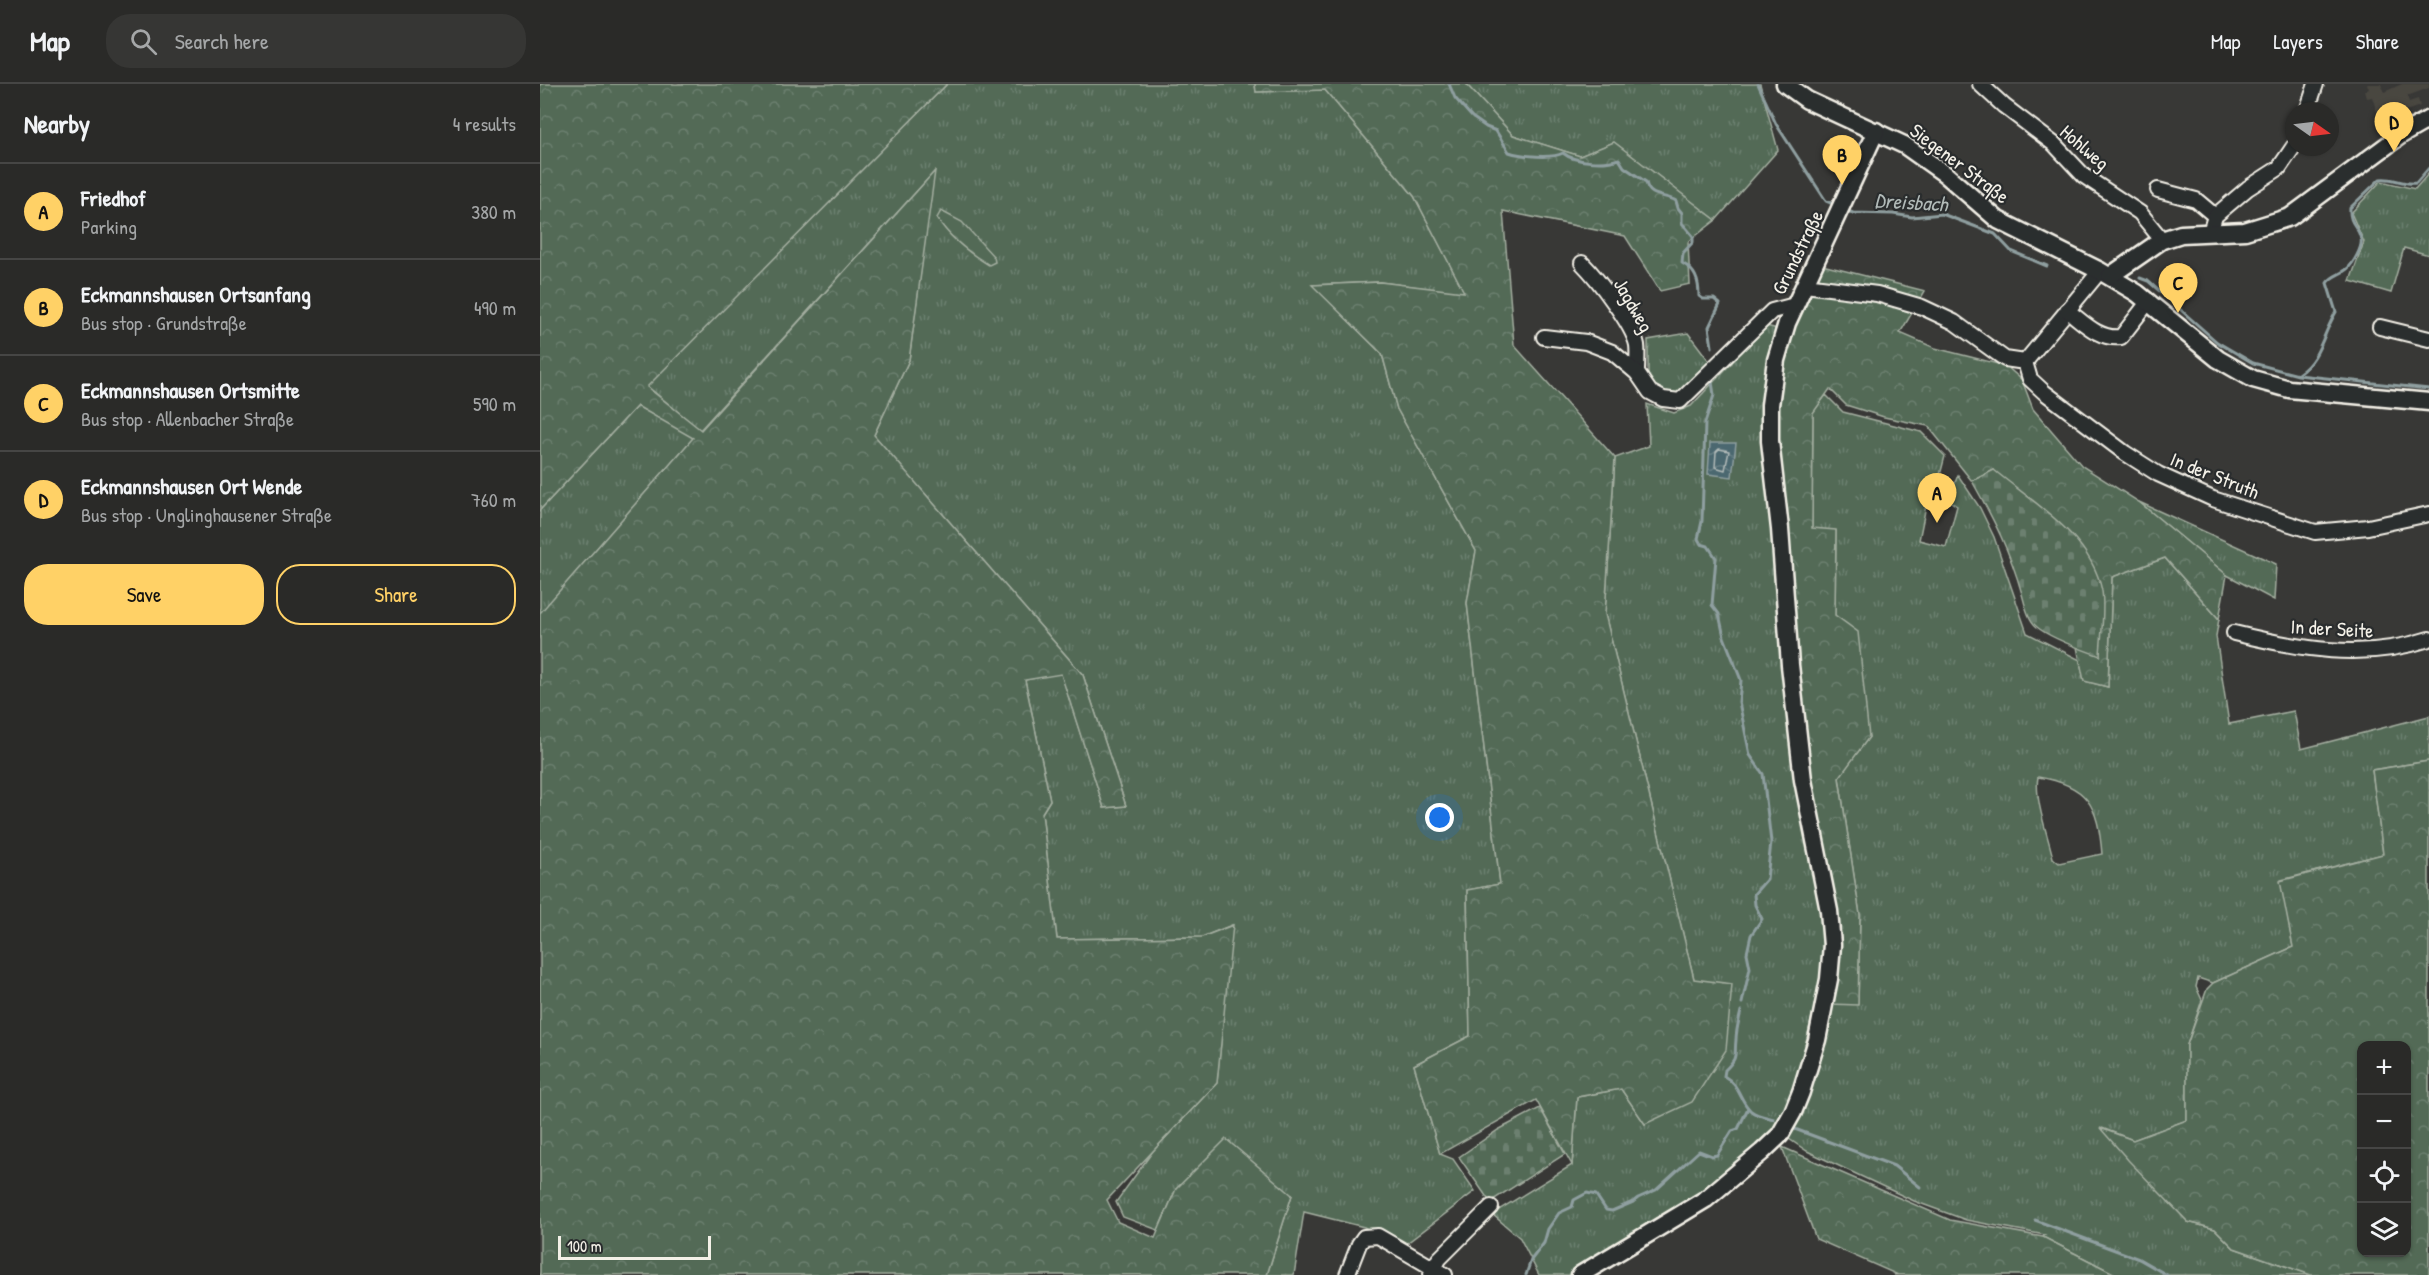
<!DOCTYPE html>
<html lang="en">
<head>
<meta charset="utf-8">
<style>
  :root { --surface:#2a2a28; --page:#363634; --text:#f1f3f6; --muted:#a5a7a8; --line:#464645; --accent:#ffd166 }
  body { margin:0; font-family:"Patrick Hand",sans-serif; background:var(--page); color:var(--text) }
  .controls { position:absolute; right:18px; bottom:18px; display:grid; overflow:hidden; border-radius:12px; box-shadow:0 2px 4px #0004 }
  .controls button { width:54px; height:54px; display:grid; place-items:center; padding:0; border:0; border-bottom:2px solid var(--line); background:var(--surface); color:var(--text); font:30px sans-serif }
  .compass { position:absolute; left:1745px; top:18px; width:54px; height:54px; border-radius:50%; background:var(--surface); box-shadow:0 2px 4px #0004; rotate:104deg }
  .scale { position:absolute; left:18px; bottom:15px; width:153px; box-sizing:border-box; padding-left:6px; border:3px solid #f4f1e8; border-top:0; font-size:16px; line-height:21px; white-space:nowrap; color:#f4f1e8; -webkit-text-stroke:4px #2a2d2e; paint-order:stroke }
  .you { position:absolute; left:900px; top:734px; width:21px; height:21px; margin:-15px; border:4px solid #fff; border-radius:50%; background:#1a73e8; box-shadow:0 0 0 9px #1a73e833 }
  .badge { display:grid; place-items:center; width:39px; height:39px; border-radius:50%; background:var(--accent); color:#111; font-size:20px; font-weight:700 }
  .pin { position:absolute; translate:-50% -50px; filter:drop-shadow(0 2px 3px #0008) }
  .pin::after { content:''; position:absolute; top:32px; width:21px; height:18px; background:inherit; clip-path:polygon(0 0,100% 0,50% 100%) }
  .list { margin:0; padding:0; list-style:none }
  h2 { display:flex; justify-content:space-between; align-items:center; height:78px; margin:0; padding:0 24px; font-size:26px }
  h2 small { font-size:20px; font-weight:400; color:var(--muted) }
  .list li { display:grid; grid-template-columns:39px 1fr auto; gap:18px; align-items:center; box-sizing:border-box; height:96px; padding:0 24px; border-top:2px solid var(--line) }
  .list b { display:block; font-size:22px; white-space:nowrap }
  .list p { margin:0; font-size:20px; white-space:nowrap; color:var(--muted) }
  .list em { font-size:20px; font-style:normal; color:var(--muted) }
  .actions { display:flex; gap:12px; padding:18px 24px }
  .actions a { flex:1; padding:14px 0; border:2px solid var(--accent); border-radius:24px; text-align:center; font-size:21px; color:var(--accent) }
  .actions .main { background:var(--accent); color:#111 }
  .icon { flex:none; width:33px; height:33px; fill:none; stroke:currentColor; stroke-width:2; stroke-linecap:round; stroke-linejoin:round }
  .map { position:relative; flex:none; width:1889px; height:1191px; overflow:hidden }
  header { display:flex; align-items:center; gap:36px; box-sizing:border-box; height:84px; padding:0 30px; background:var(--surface); border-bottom:2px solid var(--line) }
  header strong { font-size:28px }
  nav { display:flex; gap:33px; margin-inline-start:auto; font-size:21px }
  .search { width:420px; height:54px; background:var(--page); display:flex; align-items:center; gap:15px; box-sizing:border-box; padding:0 21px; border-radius:24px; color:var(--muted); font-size:22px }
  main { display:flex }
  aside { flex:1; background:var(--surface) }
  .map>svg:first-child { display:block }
  .built { fill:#494640 }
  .grass { fill:url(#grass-tufts); stroke:#a4aea0; stroke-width:1.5; fill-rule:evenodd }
  .forest { fill:url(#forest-crowns); stroke:#a4aea0; stroke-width:1.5; fill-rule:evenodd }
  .cemetery { fill:url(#cemetery-stones); stroke:#a4aea0; stroke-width:1.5 }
  .water { fill:url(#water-waves); stroke:#8f9fa0; stroke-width:1.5 }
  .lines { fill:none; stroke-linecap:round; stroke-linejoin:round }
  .shore { stroke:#b1bab8; stroke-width:1.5 }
  .stream { stroke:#8f9fa0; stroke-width:3 }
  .minor-casing { stroke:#f4f1e8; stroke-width:18 }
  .major-casing { stroke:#f4f1e8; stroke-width:21 }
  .minor { stroke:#2a2d2e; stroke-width:14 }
  .major { stroke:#2a2d2e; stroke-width:16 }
  .labels { text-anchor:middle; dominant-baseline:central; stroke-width:4.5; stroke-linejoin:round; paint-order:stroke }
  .street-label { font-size:20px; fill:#f4f1e8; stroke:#2a2d2e }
  .water-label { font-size:21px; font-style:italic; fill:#b1bab8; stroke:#2a2d2e }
</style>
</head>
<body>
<header>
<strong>Map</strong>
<div class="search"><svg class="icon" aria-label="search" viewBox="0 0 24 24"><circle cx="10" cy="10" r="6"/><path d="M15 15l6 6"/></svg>Search here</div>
<nav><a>Map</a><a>Layers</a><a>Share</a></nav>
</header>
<main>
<aside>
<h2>Nearby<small>4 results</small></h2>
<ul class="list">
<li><span class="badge">A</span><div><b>Friedhof</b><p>Parking</p></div><em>380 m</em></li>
<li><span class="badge">B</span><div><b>Eckmannshausen Ortsanfang</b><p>Bus stop · Grundstraße</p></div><em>490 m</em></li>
<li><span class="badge">C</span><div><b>Eckmannshausen Ortsmitte</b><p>Bus stop · Allenbacher Straße</p></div><em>590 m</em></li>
<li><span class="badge">D</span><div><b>Eckmannshausen Ort Wende</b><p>Bus stop · Unglinghausener Straße</p></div><em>760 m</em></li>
</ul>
<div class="actions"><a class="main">Save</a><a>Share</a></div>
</aside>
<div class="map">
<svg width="1889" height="1191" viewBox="0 0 1889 1191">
  <defs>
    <pattern id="grass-tufts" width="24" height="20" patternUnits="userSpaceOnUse" patternTransform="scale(1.5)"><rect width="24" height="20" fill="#536a57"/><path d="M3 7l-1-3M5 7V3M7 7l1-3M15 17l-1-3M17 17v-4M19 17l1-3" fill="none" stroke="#6c806f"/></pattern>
    <pattern id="forest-crowns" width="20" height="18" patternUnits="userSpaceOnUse" patternTransform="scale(1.5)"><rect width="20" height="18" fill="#536a57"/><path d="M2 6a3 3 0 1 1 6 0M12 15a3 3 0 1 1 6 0" fill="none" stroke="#6c806f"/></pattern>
    <pattern id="cemetery-stones" width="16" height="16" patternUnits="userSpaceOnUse" patternTransform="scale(1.5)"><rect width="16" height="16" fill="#536a57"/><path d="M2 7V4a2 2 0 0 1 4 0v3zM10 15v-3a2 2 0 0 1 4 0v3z" fill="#6c806f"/></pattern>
    <pattern id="water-waves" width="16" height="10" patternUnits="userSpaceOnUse" patternTransform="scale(1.5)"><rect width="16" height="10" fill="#4c6870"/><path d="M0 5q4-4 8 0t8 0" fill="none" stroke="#667e84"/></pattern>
  </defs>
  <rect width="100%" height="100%" fill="#383836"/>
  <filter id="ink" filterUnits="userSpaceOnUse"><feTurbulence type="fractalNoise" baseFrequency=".0167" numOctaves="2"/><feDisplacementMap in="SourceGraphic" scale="12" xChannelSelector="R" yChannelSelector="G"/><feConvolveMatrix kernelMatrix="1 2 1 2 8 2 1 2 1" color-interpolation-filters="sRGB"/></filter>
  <g filter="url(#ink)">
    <!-- built -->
    <polygon class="built" points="1827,0 1841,0 1844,8 1862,0 1889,0 1889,4 1867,12 1869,18 1878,15 1880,22 1863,28 1861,23 1838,31 1832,13 1827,14 1825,7 1829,5"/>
    <!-- grass -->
    <g class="grass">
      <polygon points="407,0 715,0 716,8 785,6 874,112 925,209 840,198 773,201 842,270 857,325 936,467 927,519 960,800 927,806 930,952 874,981 900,1070 913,1075 935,1107 863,1162 824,1143 764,1128 754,1191 727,1191 752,1111 636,1105 618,1146 583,1133 576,1118 613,1067 677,999 692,841 662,853 517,855 502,729 510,716 485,596 521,589 564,724 586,722 543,591 334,351 369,276 394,88 160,346 107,302"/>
      <polygon points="926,0 1220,0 1238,66 1176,136 1074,58 1040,72 973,51"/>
      <polygon points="1889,89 1889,171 1864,164 1851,209 1810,197 1824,158 1811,129 1841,97 1875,105"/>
      <polygon points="1226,242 1238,245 1228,284 1221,349 1258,698 1283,839 1281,896 1262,974 1250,1017 1229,1051 1161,1110 1031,1191 999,1191 980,1154 952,1130 1032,1081 1037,1013 1081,1005 1105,1040 1154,895 1065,530 1075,374 1109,362 1107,320 1134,329 1151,322"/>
      <polygon points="1148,249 1173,282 1139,312 1125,312 1108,299 1108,256"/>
      <path d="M1286 311 1303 328 1381 348 1405 372 1394 414 1388 412 1379 456 1406 463 1417 422 1408 416 1418 391 1440 424 1454 453 1487 549 1540 576 1544 597 1568 603 1572 493 1625 474 1679 535 1676 552 1689 640 1754 627 1761 665 1889 632V677L1832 686 1843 770 1741 796 1753 863 1673 899 1658 894 1656 903 1662 916 1647 961V1036L1593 1056 1562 1044 1648 1138 1675 1145 1694 1164 1771 1191H1577L1503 1153 1505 1151 1426 1136 1374 1117 1267 1067 1246 1053 1290 920H1318L1320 831 1299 693 1329 653 1295 532 1296 447 1272 445 1273 328ZM1498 693C1548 701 1558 721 1562 770L1519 779 1513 774C1508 752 1494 714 1498 693Z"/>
      <polygon points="97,322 154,353 8,520 0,548 0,426"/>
      <polygon points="1599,418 1736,480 1734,516 1687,491"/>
    </g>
    <!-- forest -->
    <g class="forest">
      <polygon points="0,0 407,0 107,303 161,346 395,87 369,276 334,351 543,591 586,722 564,724 521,590 485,596 510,716 502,729 517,855 662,853 693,841 677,999 567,1116 578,1138 615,1154 636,1105 686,1055 752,1111 727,1191 0,1191 0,529 153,354 97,322 0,426"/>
      <polygon points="715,0 926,0 973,51 1040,72 1074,58 1176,136 1148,158 1150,200 1120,207 1085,152 963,127 974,261 1075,374 1065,530 1154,895 1192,900 1186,966 1152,1018 1105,1040 1081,1005 1037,1013 1032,1081 996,1016 900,1070 874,981 930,952 927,806 960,800 927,519 936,467 857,325 842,270 772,201 840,198 924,208 874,112 785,6 716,8"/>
      <path d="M401 127 422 138 454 173 455 178 449 181C429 169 409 153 397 134Z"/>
      <polygon points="1282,181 1385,207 1360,249 1395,264 1466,282 1482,296 1493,325 1542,382 1599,418 1687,491 1679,535 1625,474 1572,493 1568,603 1544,597 1537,563 1560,571 1454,386 1432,397 1388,342 1344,333 1306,321 1290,305 1273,329 1272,444 1296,446 1295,531 1318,548 1329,653 1299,694 1320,831 1318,921 1290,920 1295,861 1266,693 1254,581 1236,323 1242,275 1255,235"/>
      <path d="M1889 677V1191H1771L1694 1164 1675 1145 1648 1138 1589 1077 1560 1044 1593 1056 1647 1036V961L1667 905 1673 899 1753 863 1740 797 1843 770 1832 686ZM1822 962H1866V1168H1822Z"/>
      <polygon points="1242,1063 1410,1136 1503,1153 1577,1191 1354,1191 1356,1190 1276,1155"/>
    </g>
    <!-- cemetery -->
    <g class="cemetery">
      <path d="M1454 386C1495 420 1551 452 1562 507 1565 527 1561 551 1560 572 1544 566 1511 555 1497 543 1488 536 1485 521 1482 510 1470 467 1454 436 1432 397Z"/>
      <polygon points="1000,1024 1025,1070 950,1118 919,1073 958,1046"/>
    </g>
    <!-- water -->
    <polygon class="water" points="1170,359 1196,359 1192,393 1168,390"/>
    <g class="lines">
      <!-- shore -->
      <polygon class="shore" points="1179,365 1189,367 1185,386 1175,383 1176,368"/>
      <!-- stream -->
      <g class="stream">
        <path d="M909 0 915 14 932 33 946 43 956 47 969 68C981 72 1012 75 1023 69 1035 79 1065 80 1079 75L1084 83 1106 98C1109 115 1125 110 1136 117L1138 124 1142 129V139L1153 152V158L1143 169 1142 179C1155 186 1159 196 1159 212L1163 215H1174L1180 220 1169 243 1172 263"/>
        <polyline points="1218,0 1236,40 1286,117 1296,121"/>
        <polyline points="1305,126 1313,129 1353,130 1372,133 1402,130 1455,150 1471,167 1507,182"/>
        <polyline points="1600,194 1608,197 1677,258 1713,279 1758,291 1889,305"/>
        <path d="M1758 290C1780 276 1783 249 1796 228L1787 199C1792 191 1800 191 1807 185 1813 180 1823 163 1821 155 1818 141 1809 141 1810 124L1840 95C1853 93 1863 101 1876 99L1889 84"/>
        <polyline points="1172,298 1174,311 1165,339 1162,437 1158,455 1161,460 1168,462 1176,474 1172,521 1179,530 1184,553 1201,596 1199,618 1210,671 1223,690 1231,758 1227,795 1214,810 1215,821 1222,835 1211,851 1207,869 1210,884 1202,919"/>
        <path d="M1201 927C1199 936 1196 946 1196 956 1194 972 1199 972 1185 986L1184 992C1200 1001 1199 1016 1211 1027 1217 1032 1226 1033 1234 1035"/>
        <polyline points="1252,1044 1354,1082 1380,1103"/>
        <polyline points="1495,1136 1599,1175 1627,1191"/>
        <polyline points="986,1191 991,1176 1004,1159 1008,1145 1019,1129 1032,1123 1034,1116 1047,1109 1056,1111 1066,1126 1072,1127 1093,1118 1098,1114 1116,1106 1159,1067 1172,1072 1177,1071 1192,1047 1198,1045 1208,1024"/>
      </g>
      <!-- minor casing -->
      <g class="minor-casing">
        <g id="minor">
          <polyline points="1440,0 1464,22 1514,60 1544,92 1600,129 1622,156"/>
          <polyline points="1767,27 1776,0"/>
          <polyline points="1618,106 1656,116 1675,132"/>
          <polyline points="1670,149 1675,132 1708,104 1739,84 1754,62"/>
          <path d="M1042 179C1057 194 1093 241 1097 261 1098 269 1097 280 1097 289"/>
          <polyline points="1265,201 1337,210 1382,223 1414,238 1465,275 1485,278 1560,187"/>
          <path d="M1527 226C1543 238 1559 256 1581 253L1609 217"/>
          <polyline points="1840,243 1889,255"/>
          <polyline points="1004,253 1046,258 1072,268 1097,289 1110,308 1123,315 1140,317 1232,227 1255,221"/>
          <polyline points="1485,278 1490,295 1504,308 1585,369 1618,390 1673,415 1775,448 1828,443 1889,430"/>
          <path d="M1694 549C1759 565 1823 577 1889 555"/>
          <polyline points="807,1191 819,1160 824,1153 838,1152 905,1191"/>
          <polyline points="891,1191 899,1175 951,1123"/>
        </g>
      </g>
      <!-- major casing -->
      <g class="major-casing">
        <g id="major">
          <polyline points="1245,0 1267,16 1364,61 1405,90 1458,136 1560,187 1597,209 1678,275 1713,295 1749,305 1889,318"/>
          <polyline points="1570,192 1622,156 1641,150 1705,147 1750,133 1861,51 1889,35"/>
          <polyline points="1040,1191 1166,1115 1222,1068 1240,1051 1253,1028 1261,1008 1277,956 1289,895 1292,861 1289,827 1263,696 1250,581 1240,445 1230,357 1230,321 1236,276 1247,239 1336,47"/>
        </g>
      </g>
      <!-- minor -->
      <use href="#minor" class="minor"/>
      <!-- major -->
      <use href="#major" class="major"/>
    </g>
  </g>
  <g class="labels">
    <!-- street labels -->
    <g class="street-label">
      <text transform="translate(1545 63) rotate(41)">Hohlweg</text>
      <text transform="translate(1420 79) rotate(37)">Siegener Straße</text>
      <text transform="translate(1257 168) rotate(-64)">Grundstraße</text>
      <text transform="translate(1094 221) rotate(60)">Jagdweg</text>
      <text transform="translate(1675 391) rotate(22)">In der Struth</text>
      <text transform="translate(1792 544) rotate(3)">In der Seite</text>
    </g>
    <!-- water labels -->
    <g class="water-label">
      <text transform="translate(1371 118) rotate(3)">Dreisbach</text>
    </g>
  </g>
</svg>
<div class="controls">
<button>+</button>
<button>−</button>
<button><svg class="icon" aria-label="locate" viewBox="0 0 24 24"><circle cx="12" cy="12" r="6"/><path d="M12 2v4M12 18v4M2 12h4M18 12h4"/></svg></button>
<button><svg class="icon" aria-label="layers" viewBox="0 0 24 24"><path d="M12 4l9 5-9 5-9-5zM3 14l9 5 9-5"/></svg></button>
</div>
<svg class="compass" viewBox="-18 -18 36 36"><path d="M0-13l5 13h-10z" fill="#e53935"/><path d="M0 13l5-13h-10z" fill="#a5a7a8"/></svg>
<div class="scale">100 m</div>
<div class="you"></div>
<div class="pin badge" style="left:1397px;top:439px">A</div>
<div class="pin badge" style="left:1302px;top:101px">B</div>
<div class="pin badge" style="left:1638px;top:229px">C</div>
<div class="pin badge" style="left:1854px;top:68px">D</div>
</div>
</main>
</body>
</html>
